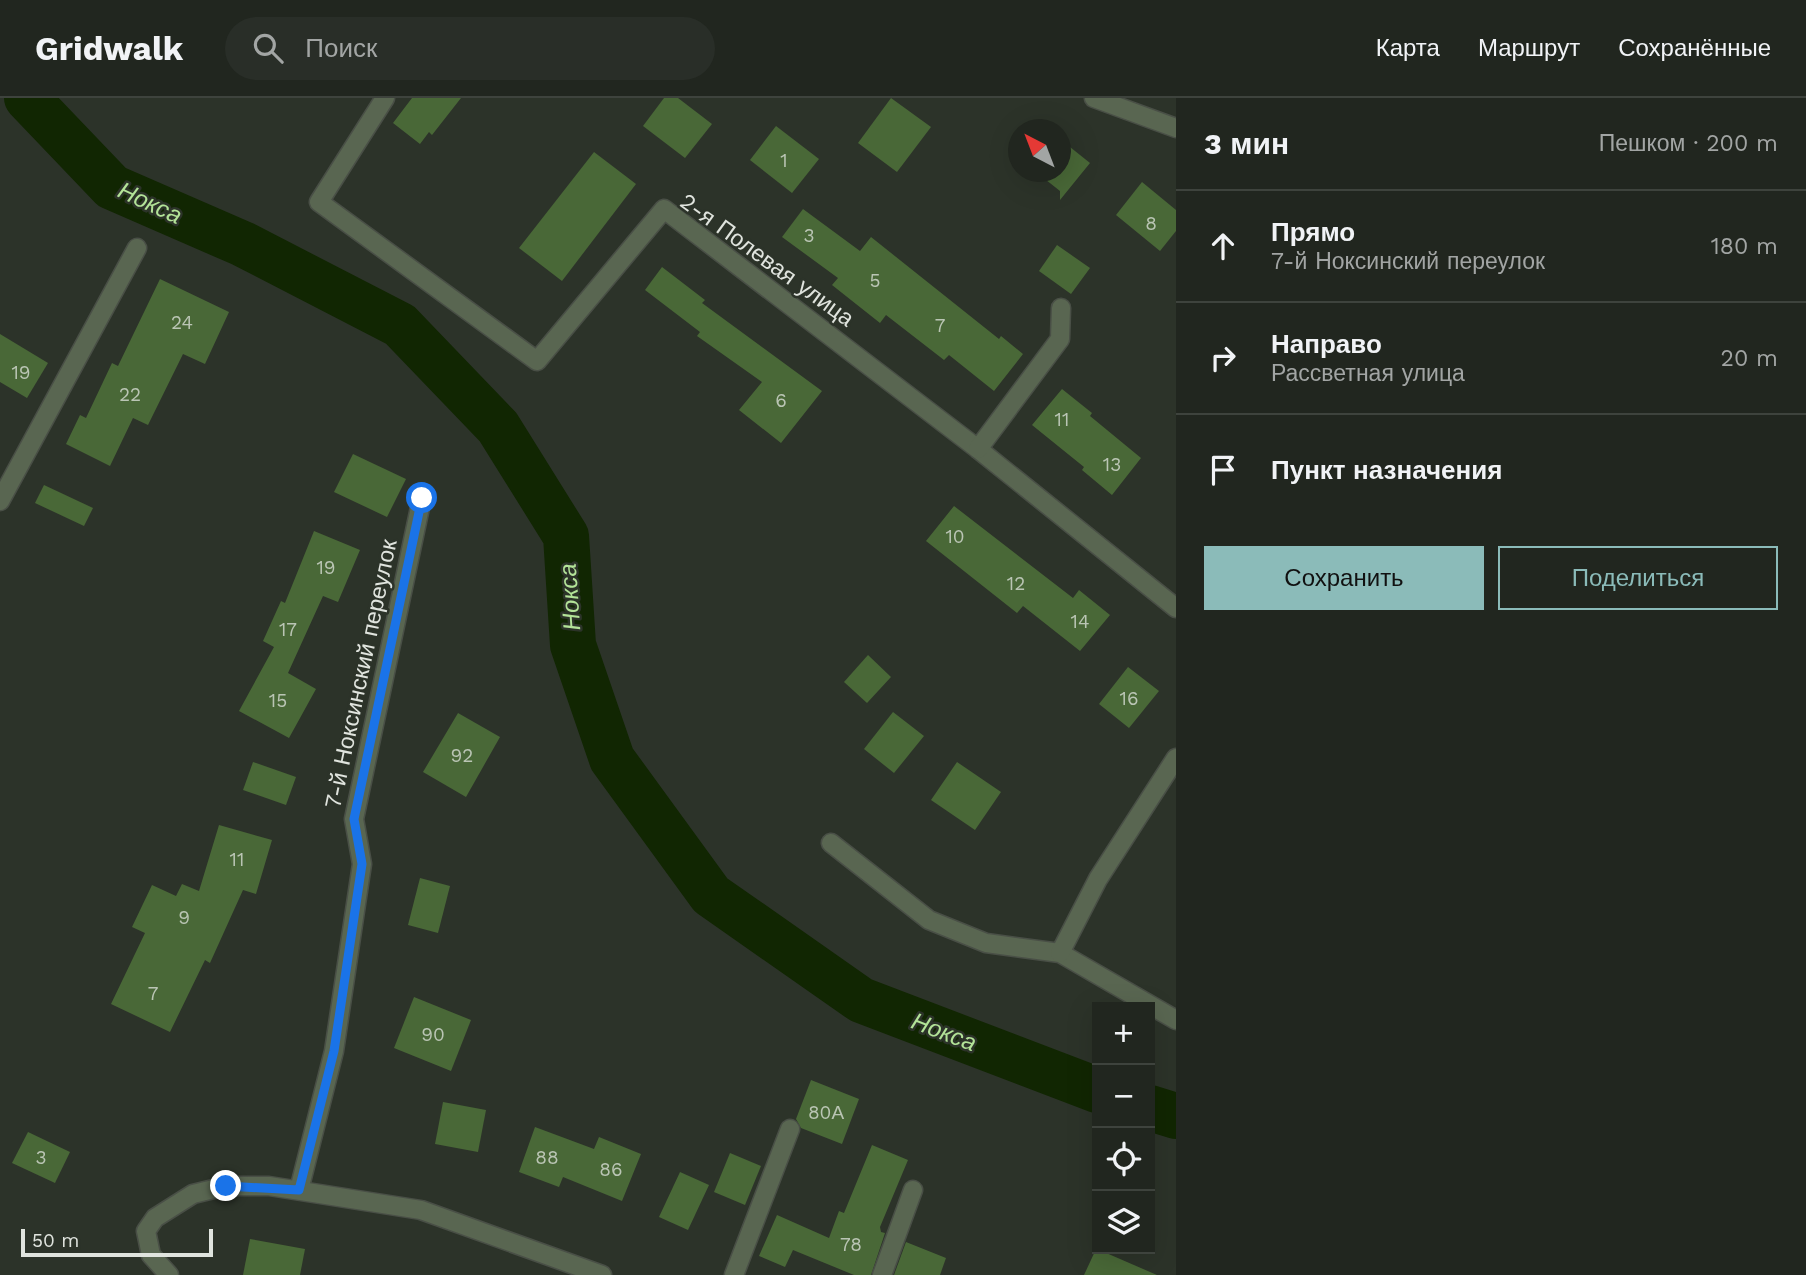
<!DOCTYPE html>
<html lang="ru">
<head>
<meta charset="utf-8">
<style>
  :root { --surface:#21261f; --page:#292e28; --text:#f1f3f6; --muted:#a2a5a4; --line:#3e433d; --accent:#8bbbb9 }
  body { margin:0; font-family:"Work Sans",sans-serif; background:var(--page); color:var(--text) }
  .controls { position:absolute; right:21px; bottom:21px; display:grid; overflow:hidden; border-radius:0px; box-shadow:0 7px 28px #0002 }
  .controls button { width:63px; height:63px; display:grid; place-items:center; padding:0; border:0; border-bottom:2px solid var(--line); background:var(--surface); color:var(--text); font:35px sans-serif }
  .compass { position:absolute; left:1008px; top:21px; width:63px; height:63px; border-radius:50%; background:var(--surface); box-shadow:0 7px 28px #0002; rotate:318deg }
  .scale { position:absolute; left:21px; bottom:18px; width:192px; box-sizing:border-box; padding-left:7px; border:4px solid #e0e4de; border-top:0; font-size:19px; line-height:24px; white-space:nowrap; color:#e0e4de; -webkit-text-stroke:5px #2c3329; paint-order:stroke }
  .stop { position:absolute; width:21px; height:21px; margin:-16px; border:5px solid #1a73e8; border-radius:50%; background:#fff }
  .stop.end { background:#1a73e8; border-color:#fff; box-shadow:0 2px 7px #0008 }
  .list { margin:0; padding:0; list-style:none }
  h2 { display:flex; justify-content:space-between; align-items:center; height:91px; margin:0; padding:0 28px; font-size:30px }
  h2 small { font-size:23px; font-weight:400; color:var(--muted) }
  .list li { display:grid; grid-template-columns:46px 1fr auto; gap:21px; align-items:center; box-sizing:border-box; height:112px; padding:0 28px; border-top:2px solid var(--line) }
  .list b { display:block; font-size:26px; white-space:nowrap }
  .list p { margin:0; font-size:23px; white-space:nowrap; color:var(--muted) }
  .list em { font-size:23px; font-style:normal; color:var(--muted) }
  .actions { display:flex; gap:14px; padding:21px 28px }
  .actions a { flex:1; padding:16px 0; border:2px solid var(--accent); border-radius:0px; text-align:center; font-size:24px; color:var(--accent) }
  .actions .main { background:var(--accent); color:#111 }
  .icon { flex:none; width:38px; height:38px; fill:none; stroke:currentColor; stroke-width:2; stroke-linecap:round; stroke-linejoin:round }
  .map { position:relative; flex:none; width:1176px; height:1177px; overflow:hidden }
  header { display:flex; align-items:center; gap:42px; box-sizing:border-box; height:98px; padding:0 35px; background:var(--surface); border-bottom:2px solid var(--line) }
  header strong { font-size:33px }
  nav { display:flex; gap:38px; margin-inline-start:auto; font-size:24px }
  .search { width:490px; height:63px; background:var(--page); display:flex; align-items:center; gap:18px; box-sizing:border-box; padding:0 24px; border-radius:38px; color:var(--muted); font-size:26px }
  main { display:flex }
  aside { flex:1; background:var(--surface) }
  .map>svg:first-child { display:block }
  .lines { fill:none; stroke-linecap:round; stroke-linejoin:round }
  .river { stroke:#112602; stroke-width:46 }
  .building { fill:#496837 }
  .minor-casing { stroke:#494f46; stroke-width:21 }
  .minor { stroke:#596651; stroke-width:18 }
  .route { stroke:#1a73e8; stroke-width:9 }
  .labels { text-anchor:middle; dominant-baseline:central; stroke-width:5; stroke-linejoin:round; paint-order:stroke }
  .number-label { font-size:19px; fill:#bac5b4 }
  .street-label { font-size:23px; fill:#e0e4de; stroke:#2c3329 }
  .water-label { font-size:24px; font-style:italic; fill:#b3e398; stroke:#2c3329 }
</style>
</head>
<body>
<header>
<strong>Gridwalk</strong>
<div class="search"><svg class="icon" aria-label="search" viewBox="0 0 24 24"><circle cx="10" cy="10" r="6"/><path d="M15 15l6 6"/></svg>Поиск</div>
<nav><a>Карта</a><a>Маршрут</a><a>Сохранённые</a></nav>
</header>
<main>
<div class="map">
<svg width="1176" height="1177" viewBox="0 0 1176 1177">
  <rect width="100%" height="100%" fill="#2c3329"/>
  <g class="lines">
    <!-- river -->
    <g class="river">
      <polyline points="27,0 112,89 243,146 400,227 498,329 566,438 573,547 612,661 711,797 861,902 1097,992"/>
      <polyline points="1150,1010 1176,1018"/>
    </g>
  </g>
  <!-- building -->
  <g class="building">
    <polygon points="412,0 461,0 432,37 429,34 420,46 393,25"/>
    <polygon points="664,0 678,0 712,26 685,60 643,28"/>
    <polygon points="891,0 931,29 897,74 858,45"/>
    <polygon points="776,28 819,61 792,95 750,62"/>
    <polygon points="1060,41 1090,65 1060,102 1060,93 1036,74 1060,74"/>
    <polygon points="594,54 636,86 562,183 519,150"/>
    <polygon points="1142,84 1176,112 1176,133 1160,153 1116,117"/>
    <polygon points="803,111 860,153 871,139 999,241 1001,238 1023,256 994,293 949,257 944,262 886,217 880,225 832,187 838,180 782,139"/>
    <polygon points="1057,147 1090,170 1071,196 1039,173"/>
    <polygon points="662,169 705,202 702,205 822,293 781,345 739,312 762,284 697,238 700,234 645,192"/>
    <polygon points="160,181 229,214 205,266 183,256 148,327 133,320 110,368 66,346 80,317 86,320 112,265 118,268"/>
    <polygon points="0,236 48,265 27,300 0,284"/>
    <polygon points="1062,291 1092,315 1090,318 1141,360 1112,397 1082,372 1084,369 1032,327"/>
    <polygon points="353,356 406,381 387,419 334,394"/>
    <polygon points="44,387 93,410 84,428 35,405"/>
    <polygon points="954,408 1073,500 1079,492 1110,517 1080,553 1023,508 1017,515 926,443"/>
    <polygon points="314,433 360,452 338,504 323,498 288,575 316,591 289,640 239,613 274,549 263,543 281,503 285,505"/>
    <polygon points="868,557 891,579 867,605 844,584"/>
    <polygon points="1128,569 1159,593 1129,630 1099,606"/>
    <polygon points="893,614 924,638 894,675 864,651"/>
    <polygon points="458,615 500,639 466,699 423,674"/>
    <polygon points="253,664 296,679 286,707 243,692"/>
    <polygon points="957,664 1001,694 975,732 931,702"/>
    <polygon points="219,727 272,742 256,796 243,792 210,865 205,862 170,934 111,906 145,835 132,829 152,787 176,798 182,786 199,793"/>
    <polygon points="420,780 450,788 438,835 408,827"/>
    <polygon points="414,899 471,922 451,973 394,950"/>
    <polygon points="811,982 859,1001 842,1046 801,1030 796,1021"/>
    <polygon points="443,1004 486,1012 478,1054 435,1046"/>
    <polygon points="535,1029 594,1051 599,1039 641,1056 622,1103 563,1079 559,1089 519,1074"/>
    <polygon points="28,1034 70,1054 55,1085 12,1065"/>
    <polygon points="872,1047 908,1062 880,1129 881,1134 885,1135 871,1177 854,1177 793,1152 785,1169 759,1158 777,1117 829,1140 839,1113 844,1115"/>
    <polygon points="730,1055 761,1068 745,1107 714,1094"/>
    <polygon points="680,1074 709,1087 688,1132 659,1119"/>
    <polygon points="250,1141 305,1151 300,1177 243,1177"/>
    <polygon points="906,1144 946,1160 940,1177 894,1177"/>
    <polygon points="1097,1149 1097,1151 1157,1177 1084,1177"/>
  </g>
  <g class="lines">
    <!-- minor casing -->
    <g class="minor-casing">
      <g id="minor">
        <polyline points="385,0 319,104 537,263 664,111 978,351 1176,510"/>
        <polyline points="1094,0 1176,30"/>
        <polyline points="978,351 1060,241 1061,210"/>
        <polyline points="0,403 137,150"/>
        <polyline points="831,745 929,822 986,845 1060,855 1176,922"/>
        <polyline points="1060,855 1098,781 1176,660"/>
        <polyline points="299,1092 334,953 362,766 354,721 422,400"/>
        <polyline points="169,1177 151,1157 146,1133 155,1120 193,1096 226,1088 269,1088 421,1112 602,1177"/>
        <polyline points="734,1177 790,1031"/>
        <polyline points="882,1177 913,1092"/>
      </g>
    </g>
    <!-- minor -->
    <use href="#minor" class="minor"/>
  </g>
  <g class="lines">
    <!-- route -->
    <polyline class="route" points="226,1088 299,1092 334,953 362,766 354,721 422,400"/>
  </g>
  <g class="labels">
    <!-- number labels -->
    <g class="number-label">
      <text x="784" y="62">1</text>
      <text x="1151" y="125">8</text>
      <text x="809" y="137">3</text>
      <text x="875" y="182">5</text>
      <text x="182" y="224">24</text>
      <text x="940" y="227">7</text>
      <text x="21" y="274">19</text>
      <text x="130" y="296">22</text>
      <text x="781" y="302">6</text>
      <text x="1062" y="321">11</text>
      <text x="1112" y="366">13</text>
      <text x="955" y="438">10</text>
      <text x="326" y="469">19</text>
      <text x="1016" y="485">12</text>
      <text x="1080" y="523">14</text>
      <text x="288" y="531">17</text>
      <text x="1129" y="600">16</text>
      <text x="278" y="602">15</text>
      <text x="462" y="657">92</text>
      <text x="237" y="761">11</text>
      <text x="184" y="819">9</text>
      <text x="153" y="895">7</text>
      <text x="433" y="936">90</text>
      <text x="826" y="1014">80А</text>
      <text x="41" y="1059">3</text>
      <text x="547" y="1059">88</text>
      <text x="611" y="1071">86</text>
      <text x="851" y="1146">78</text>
    </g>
    <!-- street labels -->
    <g class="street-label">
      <text transform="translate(767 162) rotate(36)">2-я Полевая улица</text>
      <text transform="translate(361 576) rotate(-78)">7-й Ноксинский переулок</text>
    </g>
    <!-- water labels -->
    <g class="water-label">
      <text transform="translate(150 105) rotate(25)">Нокса</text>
      <text transform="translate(570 499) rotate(-94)">Нокса</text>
      <text transform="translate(944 934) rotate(21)">Нокса</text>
    </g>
  </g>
</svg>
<div class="controls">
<button>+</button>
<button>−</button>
<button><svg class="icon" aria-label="locate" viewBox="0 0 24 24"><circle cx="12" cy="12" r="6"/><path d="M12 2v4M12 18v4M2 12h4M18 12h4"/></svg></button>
<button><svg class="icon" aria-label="layers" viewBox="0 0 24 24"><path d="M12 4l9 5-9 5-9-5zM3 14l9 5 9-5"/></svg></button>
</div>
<svg class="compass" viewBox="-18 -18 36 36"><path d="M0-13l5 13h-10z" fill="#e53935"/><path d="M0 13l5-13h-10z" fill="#a2a5a4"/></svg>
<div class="scale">50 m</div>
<div class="stop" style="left:422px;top:400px"></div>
<div class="stop end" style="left:226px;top:1088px"></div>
</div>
<aside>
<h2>3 мин<small>Пешком · 200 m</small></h2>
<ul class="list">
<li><svg class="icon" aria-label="ahead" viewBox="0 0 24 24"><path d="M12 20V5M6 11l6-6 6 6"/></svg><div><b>Прямо</b><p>7-й Ноксинский переулок</p></div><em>180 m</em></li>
<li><svg class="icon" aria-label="right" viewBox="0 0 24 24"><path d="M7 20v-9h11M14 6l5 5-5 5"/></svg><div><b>Направо</b><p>Рассветная улица</p></div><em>20 m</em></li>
<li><svg class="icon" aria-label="arrive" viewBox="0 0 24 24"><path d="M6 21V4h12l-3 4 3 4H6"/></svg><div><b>Пункт назначения</b></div></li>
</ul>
<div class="actions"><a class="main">Сохранить</a><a>Поделиться</a></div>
</aside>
</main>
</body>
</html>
